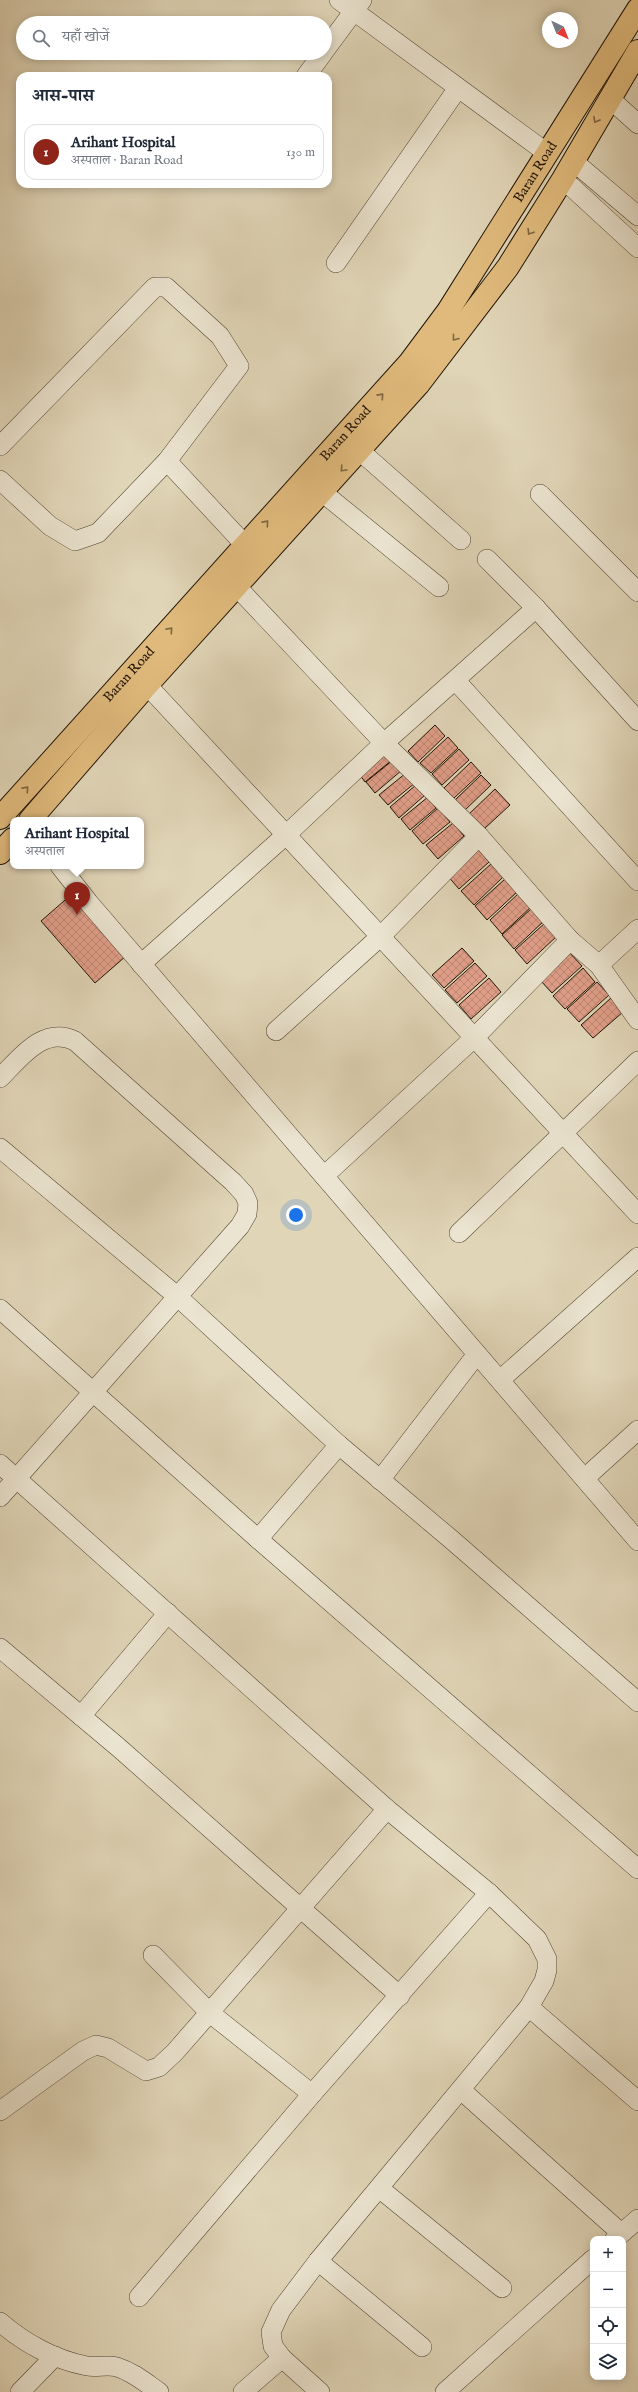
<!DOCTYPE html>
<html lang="hi">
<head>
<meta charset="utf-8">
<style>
  :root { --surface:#fff; --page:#f2f2f3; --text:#1f2937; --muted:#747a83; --line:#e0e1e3; --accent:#8f2418 }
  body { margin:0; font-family:"IM FELL English","Noto Serif Devanagari",serif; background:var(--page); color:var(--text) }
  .controls { position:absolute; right:12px; bottom:12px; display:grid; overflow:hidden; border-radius:8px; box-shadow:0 2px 10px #0003 }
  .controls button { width:36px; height:36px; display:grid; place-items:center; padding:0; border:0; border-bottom:1px solid var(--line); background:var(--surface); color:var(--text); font:20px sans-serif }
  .compass { position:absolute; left:542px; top:12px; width:36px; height:36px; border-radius:50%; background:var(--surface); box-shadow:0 2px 10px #0003; rotate:137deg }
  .you { position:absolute; left:296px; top:1215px; width:14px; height:14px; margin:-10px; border:3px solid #fff; border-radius:50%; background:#1a73e8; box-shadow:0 0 0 6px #1a73e833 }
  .badge { display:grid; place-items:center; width:26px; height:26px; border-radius:50%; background:var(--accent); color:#fff; font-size:13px; font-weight:700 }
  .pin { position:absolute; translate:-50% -33px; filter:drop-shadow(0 1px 2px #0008) }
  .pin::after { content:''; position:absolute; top:21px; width:14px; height:12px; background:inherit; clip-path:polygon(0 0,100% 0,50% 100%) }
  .popup { position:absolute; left:10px; top:817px; width:134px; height:52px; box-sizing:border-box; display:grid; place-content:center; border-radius:8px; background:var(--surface); filter:drop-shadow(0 1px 3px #0005); font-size:13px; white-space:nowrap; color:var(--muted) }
  .popup b { font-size:15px; color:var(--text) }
  .popup::after { content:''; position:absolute; left:50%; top:100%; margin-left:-8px; border:8px solid transparent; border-top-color:var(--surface) }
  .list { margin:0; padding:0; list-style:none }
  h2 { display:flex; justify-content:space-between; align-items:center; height:52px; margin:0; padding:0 16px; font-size:17px }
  h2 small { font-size:13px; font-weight:400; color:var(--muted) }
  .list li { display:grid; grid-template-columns:26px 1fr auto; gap:12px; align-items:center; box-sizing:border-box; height:56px; margin:0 8px 8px; padding:0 8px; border:1px solid var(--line); border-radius:12px }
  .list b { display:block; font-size:15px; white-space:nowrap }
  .list p { margin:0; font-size:13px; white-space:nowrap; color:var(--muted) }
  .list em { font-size:13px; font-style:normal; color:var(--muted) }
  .icon { flex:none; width:22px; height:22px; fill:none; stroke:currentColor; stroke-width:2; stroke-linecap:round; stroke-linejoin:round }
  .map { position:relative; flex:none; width:638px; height:2392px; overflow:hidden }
  .search { position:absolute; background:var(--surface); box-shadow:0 2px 10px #0003; left:16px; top:16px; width:316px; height:44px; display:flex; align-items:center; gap:10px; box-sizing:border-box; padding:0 14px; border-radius:22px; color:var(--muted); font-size:15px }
  .panel { position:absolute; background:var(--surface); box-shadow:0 2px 10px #0003; left:16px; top:72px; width:316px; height:116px; border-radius:12px }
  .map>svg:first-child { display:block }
  .building { fill:url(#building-cross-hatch); stroke:#211405 }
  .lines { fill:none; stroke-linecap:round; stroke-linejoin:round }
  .minor-casing { stroke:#514432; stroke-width:20 }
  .major-casing { stroke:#211405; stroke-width:24 }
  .minor { stroke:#ebe4d0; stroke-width:19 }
  .major { stroke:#e0ba7c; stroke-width:22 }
  .oneway { stroke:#806740 }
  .labels { text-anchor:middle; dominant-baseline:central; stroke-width:3.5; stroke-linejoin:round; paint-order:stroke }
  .street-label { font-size:14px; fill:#211405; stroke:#ebe4d0 }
</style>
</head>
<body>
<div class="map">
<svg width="638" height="2392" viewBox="0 0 638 2392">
  <defs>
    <pattern id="building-cross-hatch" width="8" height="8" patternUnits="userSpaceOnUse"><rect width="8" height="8" fill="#e09e88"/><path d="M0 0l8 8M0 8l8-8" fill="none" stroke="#c08774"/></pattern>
  </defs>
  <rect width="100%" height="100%" fill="#e0d5b7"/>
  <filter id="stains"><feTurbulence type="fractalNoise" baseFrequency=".005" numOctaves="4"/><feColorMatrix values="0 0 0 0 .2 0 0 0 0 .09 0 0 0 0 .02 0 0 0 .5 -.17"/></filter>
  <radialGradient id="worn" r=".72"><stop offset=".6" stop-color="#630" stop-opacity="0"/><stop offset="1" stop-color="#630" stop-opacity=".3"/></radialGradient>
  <!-- building -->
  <g class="building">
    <polygon points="435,725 445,736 418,762 408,751"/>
    <polygon points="448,737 458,748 431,773 420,763"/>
    <polygon points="383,749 392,760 365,782 357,771"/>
    <polygon points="459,749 469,760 442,785 432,774"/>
    <polygon points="393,760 402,770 375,793 366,782"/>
    <polygon points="471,762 481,773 454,798 444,788"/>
    <polygon points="406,773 415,783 388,805 379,795"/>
    <polygon points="481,775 491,785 464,811 455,800"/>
    <polygon points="416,785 425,795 399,818 390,807"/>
    <polygon points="495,789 510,805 484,829 468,815"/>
    <polygon points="428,797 436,808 410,830 401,819"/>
    <polygon points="438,808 450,822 423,844 412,831"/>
    <polygon points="453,823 464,836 438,859 426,845"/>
    <polygon points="477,848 489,862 459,889 447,875"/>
    <polygon points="491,864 503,877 474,905 461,891"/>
    <polygon points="505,879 517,892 487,920 475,906"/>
    <polygon points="519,893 532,906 502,934 490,920"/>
    <polygon points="72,894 126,956 95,983 41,921"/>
    <polygon points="532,908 544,921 514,949 502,935"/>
    <polygon points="545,923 557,936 527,964 515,950"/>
    <polygon points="462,948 474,961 444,988 432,975"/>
    <polygon points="570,953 582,966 552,993 540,980"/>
    <polygon points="475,963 487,976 457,1003 445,990"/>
    <polygon points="583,968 595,982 565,1009 553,996"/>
    <polygon points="489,978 501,992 471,1019 459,1005"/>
    <polygon points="597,982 609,995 579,1022 567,1009"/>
    <polygon points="611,998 623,1012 593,1038 581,1025"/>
  </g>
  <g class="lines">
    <!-- minor casing -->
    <g class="minor-casing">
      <g id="minor">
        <polyline points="339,0 547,153"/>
        <polyline points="325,50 362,0"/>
        <polyline points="306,76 323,53"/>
        <polyline points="609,98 638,124"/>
        <polyline points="573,161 638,216"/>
        <polyline points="563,179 638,248"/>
        <polyline points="336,263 458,88"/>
        <polyline points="0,446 155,287 166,287 220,336 239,366 167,461 98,533 75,541 50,526 0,480"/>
        <polyline points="360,451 461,540"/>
        <polyline points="167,461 246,546"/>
        <polyline points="322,492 439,587"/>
        <polyline points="540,494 638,592"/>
        <polyline points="487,559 536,608 638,721"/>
        <polyline points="237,587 384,743 479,836 570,940 599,965 638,1020"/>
        <polyline points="456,681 638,881"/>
        <polyline points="147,685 638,1214"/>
        <polyline points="60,866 89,903 638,1541"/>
        <polyline points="141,964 287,834 384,743 536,608"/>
        <polyline points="599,965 638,929"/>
        <polyline points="276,1031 381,936 479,836"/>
        <path d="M0 1078C20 1058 44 1025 75 1041L233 1182 244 1194 248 1203 247 1214 240 1226 0 1497"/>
        <polyline points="0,1148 178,1297 339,1445 452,1540 638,1702"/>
        <polyline points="324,1176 475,1037 570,940"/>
        <polyline points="459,1233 638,1061"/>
        <polyline points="0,1309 258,1539 638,1869"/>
        <polyline points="500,1380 638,1257"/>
        <polyline points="0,1464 387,1809 489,1893 537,1939 547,1959 547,1970 544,1981 529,2007 318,2261 281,2310 271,2332 273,2346 282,2358 320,2392"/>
        <polyline points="585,1478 638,1430"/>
        <polyline points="380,1480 477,1354"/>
        <polyline points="258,1539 339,1445"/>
        <polyline points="0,1648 118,1747 400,1996"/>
        <polyline points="81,1716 168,1613"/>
        <polyline points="153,1955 210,2013 312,2094"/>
        <polyline points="529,2007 638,2101"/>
        <polyline points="461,2090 621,2233"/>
        <polyline points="0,2111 83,2051 96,2045 108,2048 146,2071 159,2067 175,2052 387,1809"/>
        <polyline points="379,2188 502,2288"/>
        <polyline points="615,2239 638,2219"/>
        <polyline points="318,2261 422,2347"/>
        <polyline points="139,2297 312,2094 489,1893"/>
        <path d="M0 2322C24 2343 55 2360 87 2366 97 2368 107 2364 117 2367 133 2372 146 2383 159 2392"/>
        <polyline points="20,2392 55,2356"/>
        <polyline points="243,2392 282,2358"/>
        <polyline points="445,2392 593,2259"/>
      </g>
    </g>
    <!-- major casing -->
    <g class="major-casing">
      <g id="major">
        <path id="s1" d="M0 818 410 362 448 311 638 9"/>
        <polyline points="30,820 147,685 418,385 508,267 563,179 638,51"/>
        <polyline points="0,853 13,839"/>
      </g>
    </g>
    <!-- minor -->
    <use href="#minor" class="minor"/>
    <!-- major -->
    <use href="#major" class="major"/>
  </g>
  <!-- one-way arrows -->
  <defs><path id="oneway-chevron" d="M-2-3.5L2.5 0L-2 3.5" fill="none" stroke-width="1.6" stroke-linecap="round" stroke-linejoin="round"/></defs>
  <g class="oneway">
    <use href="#oneway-chevron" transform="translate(596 120) rotate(119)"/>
    <use href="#oneway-chevron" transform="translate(530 232) rotate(122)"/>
    <use href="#oneway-chevron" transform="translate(455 338) rotate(128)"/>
    <use href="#oneway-chevron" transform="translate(381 396) rotate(-48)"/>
    <use href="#oneway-chevron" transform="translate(343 469) rotate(133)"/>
    <use href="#oneway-chevron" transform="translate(266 523) rotate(-48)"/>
    <use href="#oneway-chevron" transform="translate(170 630) rotate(-48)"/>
    <use href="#oneway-chevron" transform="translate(26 789) rotate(-48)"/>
  </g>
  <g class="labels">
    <!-- street labels -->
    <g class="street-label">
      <text stroke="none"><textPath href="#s1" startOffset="841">Baran Road</textPath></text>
      <text stroke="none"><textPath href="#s1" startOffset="517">Baran Road</textPath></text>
      <text stroke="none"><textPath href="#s1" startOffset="193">Baran Road</textPath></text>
    </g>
  </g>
  <rect width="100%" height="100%" filter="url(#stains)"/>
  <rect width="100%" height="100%" fill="url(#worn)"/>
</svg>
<div class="controls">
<button>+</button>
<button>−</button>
<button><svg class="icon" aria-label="locate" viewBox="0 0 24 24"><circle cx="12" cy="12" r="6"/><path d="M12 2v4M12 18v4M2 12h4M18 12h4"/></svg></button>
<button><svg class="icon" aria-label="layers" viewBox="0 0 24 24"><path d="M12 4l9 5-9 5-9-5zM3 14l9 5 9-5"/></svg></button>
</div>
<svg class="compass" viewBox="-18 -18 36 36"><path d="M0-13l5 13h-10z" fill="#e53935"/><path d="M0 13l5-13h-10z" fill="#747a83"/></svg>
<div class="you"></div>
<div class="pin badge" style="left:77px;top:915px">1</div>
<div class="popup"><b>Arihant Hospital</b>अस्पताल</div>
<div class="search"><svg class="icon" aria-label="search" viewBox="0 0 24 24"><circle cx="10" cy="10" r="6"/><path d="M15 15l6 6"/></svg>यहाँ खोजें</div>
<section class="panel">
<h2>आस-पास<small></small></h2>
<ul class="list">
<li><span class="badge">1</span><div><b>Arihant Hospital</b><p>अस्पताल · Baran Road</p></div><em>130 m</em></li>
</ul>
</section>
</div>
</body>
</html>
